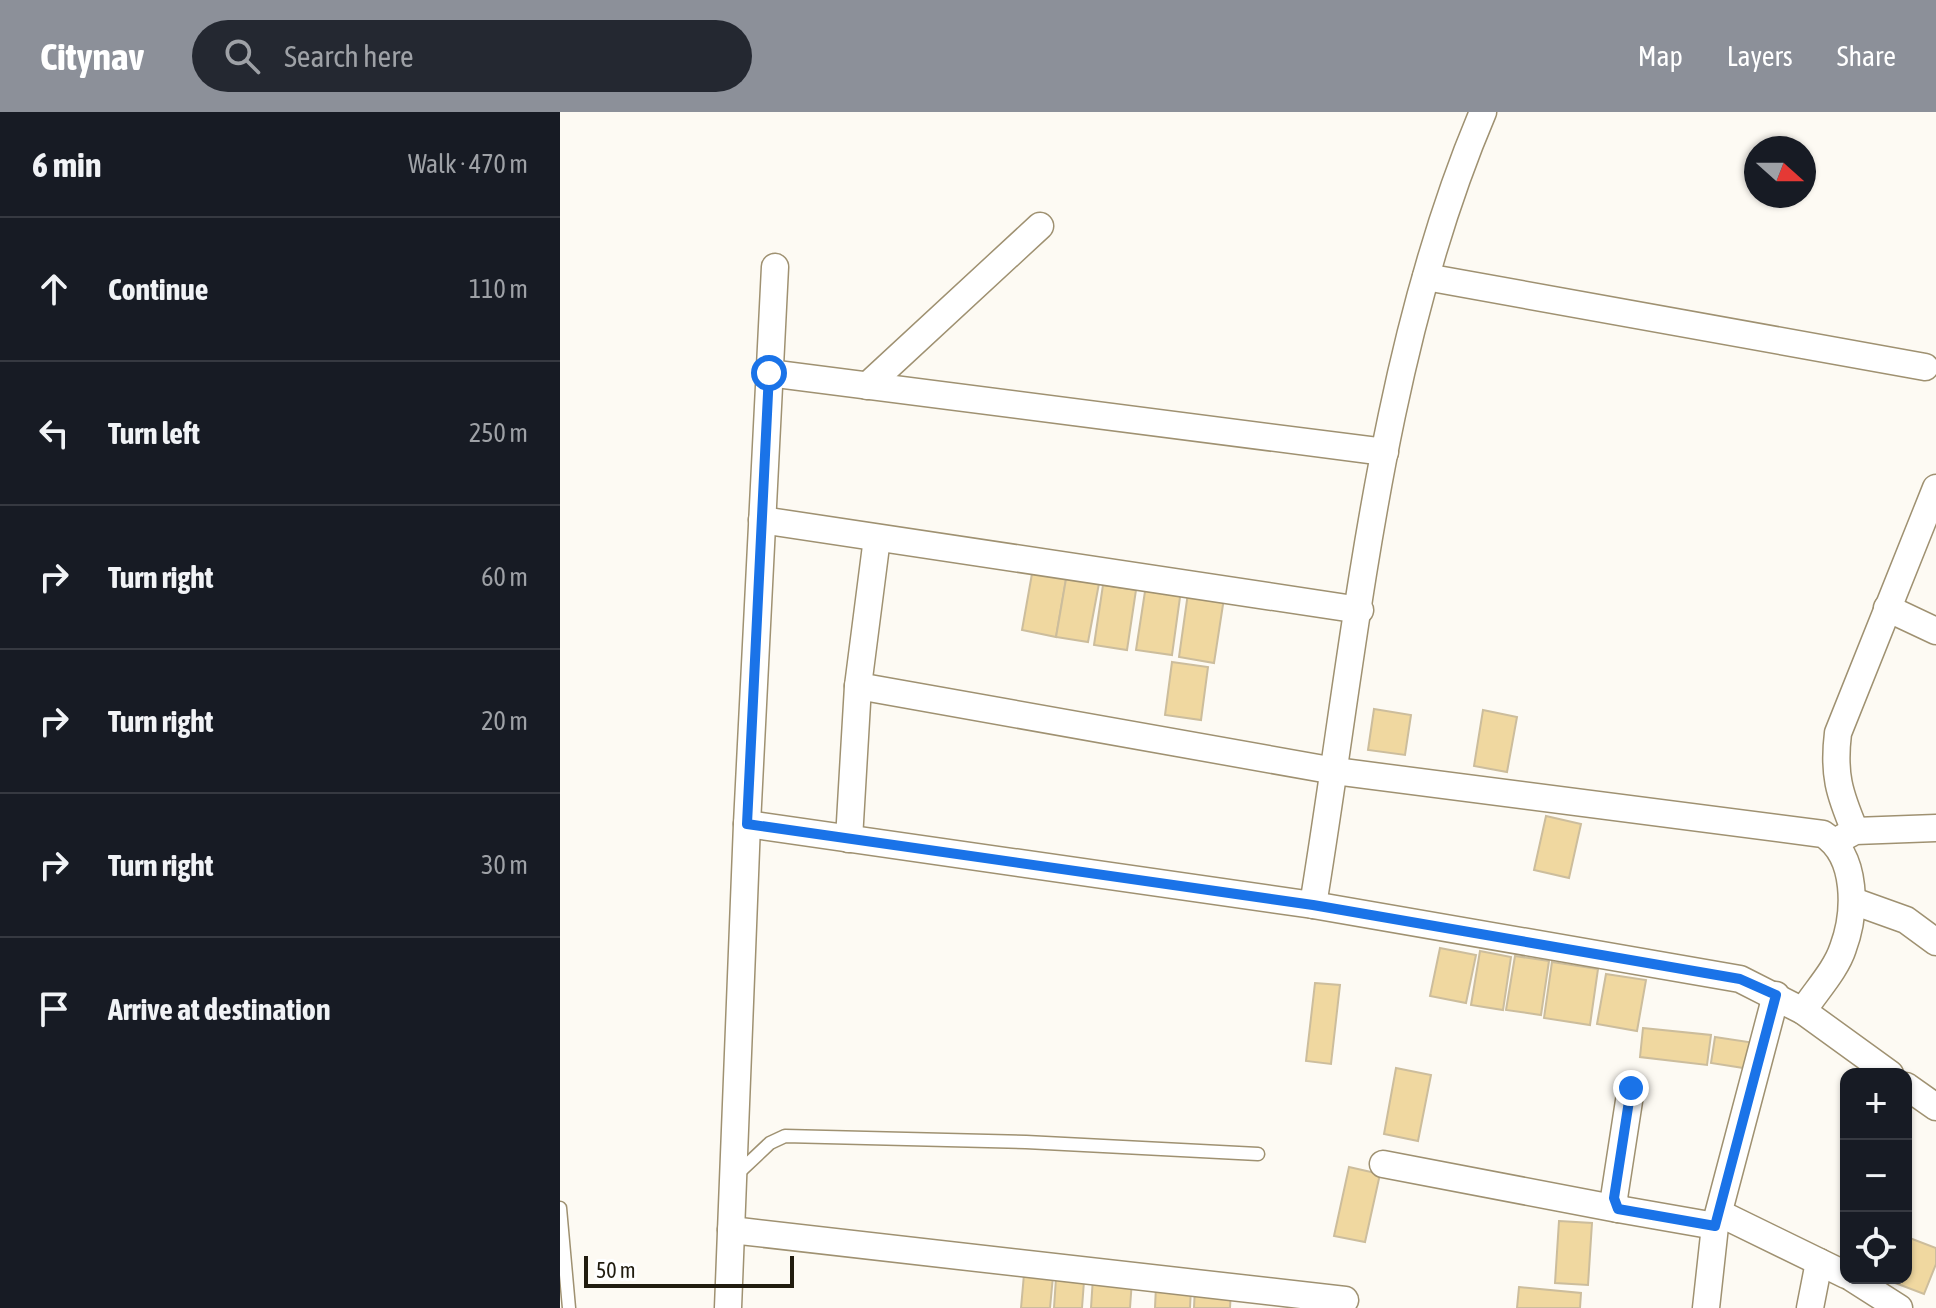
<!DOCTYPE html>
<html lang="en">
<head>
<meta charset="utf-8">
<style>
  :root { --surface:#171b24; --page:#242831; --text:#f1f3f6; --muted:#9ea1a6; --line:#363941; --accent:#8c9099 }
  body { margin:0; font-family:"Asap Condensed",sans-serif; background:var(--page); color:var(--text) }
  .controls { position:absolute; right:24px; bottom:24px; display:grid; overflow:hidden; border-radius:16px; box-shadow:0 2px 6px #0004 }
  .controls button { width:72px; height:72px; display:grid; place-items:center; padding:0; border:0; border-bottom:2px solid var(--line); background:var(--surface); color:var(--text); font:40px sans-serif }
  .compass { position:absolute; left:1184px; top:24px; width:72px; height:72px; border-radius:50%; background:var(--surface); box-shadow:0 2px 6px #0004; rotate:111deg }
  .scale { position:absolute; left:24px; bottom:20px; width:210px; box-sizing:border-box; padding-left:8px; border:4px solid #211c0f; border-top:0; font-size:22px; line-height:28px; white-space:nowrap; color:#211c0f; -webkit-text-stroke:6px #fff; paint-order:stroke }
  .stop { position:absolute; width:24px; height:24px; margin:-18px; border:6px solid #1a73e8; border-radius:50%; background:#fff }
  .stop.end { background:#1a73e8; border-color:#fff; box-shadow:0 2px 8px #0008 }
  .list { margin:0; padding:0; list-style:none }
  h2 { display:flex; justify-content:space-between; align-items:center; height:104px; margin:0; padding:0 32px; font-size:34px }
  h2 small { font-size:26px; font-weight:400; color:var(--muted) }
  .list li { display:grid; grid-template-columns:52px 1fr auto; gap:24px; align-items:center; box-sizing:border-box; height:144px; padding:0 32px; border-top:2px solid var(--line) }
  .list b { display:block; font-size:30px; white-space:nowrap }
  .list em { font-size:26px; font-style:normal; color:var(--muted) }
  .icon { flex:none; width:44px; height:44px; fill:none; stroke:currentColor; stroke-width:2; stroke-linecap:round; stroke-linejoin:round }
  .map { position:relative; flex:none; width:1376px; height:1196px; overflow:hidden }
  header { display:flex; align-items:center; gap:48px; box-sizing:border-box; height:112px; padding:0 40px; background:var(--accent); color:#fff }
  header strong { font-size:38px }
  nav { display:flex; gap:44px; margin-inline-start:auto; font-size:28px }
  .search { width:560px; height:72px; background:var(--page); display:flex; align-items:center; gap:20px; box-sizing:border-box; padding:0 28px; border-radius:44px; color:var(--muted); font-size:30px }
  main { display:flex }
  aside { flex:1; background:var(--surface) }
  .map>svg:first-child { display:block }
  .building { fill:#f0d8a0; stroke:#ccbd9c; stroke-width:2 }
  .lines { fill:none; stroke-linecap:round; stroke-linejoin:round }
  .service-casing { stroke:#9f9171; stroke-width:15 }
  .minor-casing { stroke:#9f9171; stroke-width:29 }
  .service { stroke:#fff; stroke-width:12 }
  .minor { stroke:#fff; stroke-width:26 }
  .route { stroke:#1a73e8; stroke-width:10 }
</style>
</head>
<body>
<header>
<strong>Citynav</strong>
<div class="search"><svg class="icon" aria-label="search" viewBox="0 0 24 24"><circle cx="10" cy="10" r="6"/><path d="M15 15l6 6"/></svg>Search here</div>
<nav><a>Map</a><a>Layers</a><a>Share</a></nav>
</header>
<main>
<aside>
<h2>6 min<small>Walk · 470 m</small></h2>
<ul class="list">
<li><svg class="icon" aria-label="ahead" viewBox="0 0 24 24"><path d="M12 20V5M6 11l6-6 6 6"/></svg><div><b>Continue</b></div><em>110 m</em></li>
<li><svg class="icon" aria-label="left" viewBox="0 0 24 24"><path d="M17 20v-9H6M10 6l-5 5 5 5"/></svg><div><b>Turn left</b></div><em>250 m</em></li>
<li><svg class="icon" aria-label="right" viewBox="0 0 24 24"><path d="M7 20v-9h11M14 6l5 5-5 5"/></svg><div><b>Turn right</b></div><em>60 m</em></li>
<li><svg class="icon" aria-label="right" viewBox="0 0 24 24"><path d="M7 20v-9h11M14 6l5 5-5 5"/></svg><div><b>Turn right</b></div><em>20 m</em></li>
<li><svg class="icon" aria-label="right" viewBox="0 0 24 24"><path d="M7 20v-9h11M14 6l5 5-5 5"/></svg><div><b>Turn right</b></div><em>30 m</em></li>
<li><svg class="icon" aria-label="arrive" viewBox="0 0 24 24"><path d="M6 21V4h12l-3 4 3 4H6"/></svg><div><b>Arrive at destination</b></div></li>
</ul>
</aside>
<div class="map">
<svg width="1376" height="1196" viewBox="0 0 1376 1196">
  <rect width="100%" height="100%" fill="#fdfaf3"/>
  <!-- building -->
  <g class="building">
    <polygon points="473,456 507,462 496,525 462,518"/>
    <polygon points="507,461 540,466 528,530 496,525"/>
    <polygon points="543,473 576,478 567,538 534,533"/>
    <polygon points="586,473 621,478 612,543 576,538"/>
    <polygon points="628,481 664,486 654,551 619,545"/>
    <polygon points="612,550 648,555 641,608 605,603"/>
    <polygon points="814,597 851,603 845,643 808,638"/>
    <polygon points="923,598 957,605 947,660 914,654"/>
    <polygon points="986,704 1021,712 1009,766 974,758"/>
    <polygon points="880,836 916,843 906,891 870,884"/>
    <polygon points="920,839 951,845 943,898 911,893"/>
    <polygon points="955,844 989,849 981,903 946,898"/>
    <polygon points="992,850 1038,857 1030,913 984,906"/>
    <polygon points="1046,862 1086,868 1077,919 1037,912"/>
    <polygon points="755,871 780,873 771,952 746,949"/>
    <polygon points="1083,916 1151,923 1147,953 1080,945"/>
    <polygon points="1155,925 1195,931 1190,957 1151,951"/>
    <polygon points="836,956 871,963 858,1029 824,1022"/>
    <polygon points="789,1055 820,1062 805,1130 774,1124"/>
    <polygon points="999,1109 1032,1111 1028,1173 995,1171"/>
    <polygon points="1347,1125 1376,1136 1376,1152 1364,1182 1330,1169 1346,1166"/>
    <polygon points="464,1162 493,1164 490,1196 461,1196"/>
    <polygon points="533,1165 572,1168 570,1196 531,1196"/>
    <polygon points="496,1166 524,1169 522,1196 494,1196"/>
    <polygon points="596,1174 631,1176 630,1196 595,1196"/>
    <polygon points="635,1175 671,1177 670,1196 634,1196"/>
    <polygon points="959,1175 1021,1181 1020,1196 957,1196"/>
  </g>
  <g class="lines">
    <!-- service casing -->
    <g class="service-casing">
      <g id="service">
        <polyline points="176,1063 210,1031 225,1024 466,1030 698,1042"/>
        <polyline points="0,1096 9,1196"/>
      </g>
    </g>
    <!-- minor casing -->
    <g class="minor-casing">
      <g id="minor">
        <polyline points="866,165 1365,255"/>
        <polyline points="209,261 825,340"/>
        <polyline points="307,274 480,114"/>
        <polyline points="202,408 800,498"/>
        <polyline points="1327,496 1376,519"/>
        <path d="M298 574 775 659 1263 722C1298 744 1296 801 1283 836 1276 858 1255 880 1243 899"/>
        <polyline points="187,712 753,793 1180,867 1243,899 1330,962"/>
        <path d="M1295 719C1279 681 1273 662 1278 621L1376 376"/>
        <polyline points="1282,726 1295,719 1376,716"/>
        <polyline points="289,727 298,574 317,426"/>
        <polyline points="1293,789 1346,808 1376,830"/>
        <path d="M753 793C796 532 819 244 923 0"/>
        <polyline points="1346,974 1376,995"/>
        <polyline points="1071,976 1054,1086 1058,1097 1155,1114"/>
        <polyline points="823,1052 1058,1097"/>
        <polyline points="1159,1101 1286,1163"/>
        <polyline points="171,1118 785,1188"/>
        <polyline points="1292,1166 1339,1196"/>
        <polyline points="168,1196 187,712 215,155"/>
        <polyline points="1146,1196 1155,1114 1216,883"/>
        <polyline points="1250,1196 1259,1150"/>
      </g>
    </g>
    <!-- service -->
    <use href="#service" class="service"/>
    <!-- minor -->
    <use href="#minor" class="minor"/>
  </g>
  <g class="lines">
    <!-- route -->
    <polyline class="route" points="209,261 187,712 753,793 1180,867 1216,883 1155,1114 1058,1097 1054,1086 1071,976"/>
  </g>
</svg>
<div class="controls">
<button>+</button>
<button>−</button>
<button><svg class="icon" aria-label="locate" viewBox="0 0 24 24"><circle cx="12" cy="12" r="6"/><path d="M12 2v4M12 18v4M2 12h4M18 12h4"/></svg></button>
</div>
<svg class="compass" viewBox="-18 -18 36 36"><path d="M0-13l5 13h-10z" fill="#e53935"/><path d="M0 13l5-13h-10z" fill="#9ea1a6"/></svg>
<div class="scale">50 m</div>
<div class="stop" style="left:209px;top:261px"></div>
<div class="stop end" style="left:1071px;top:976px"></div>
</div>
</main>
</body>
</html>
